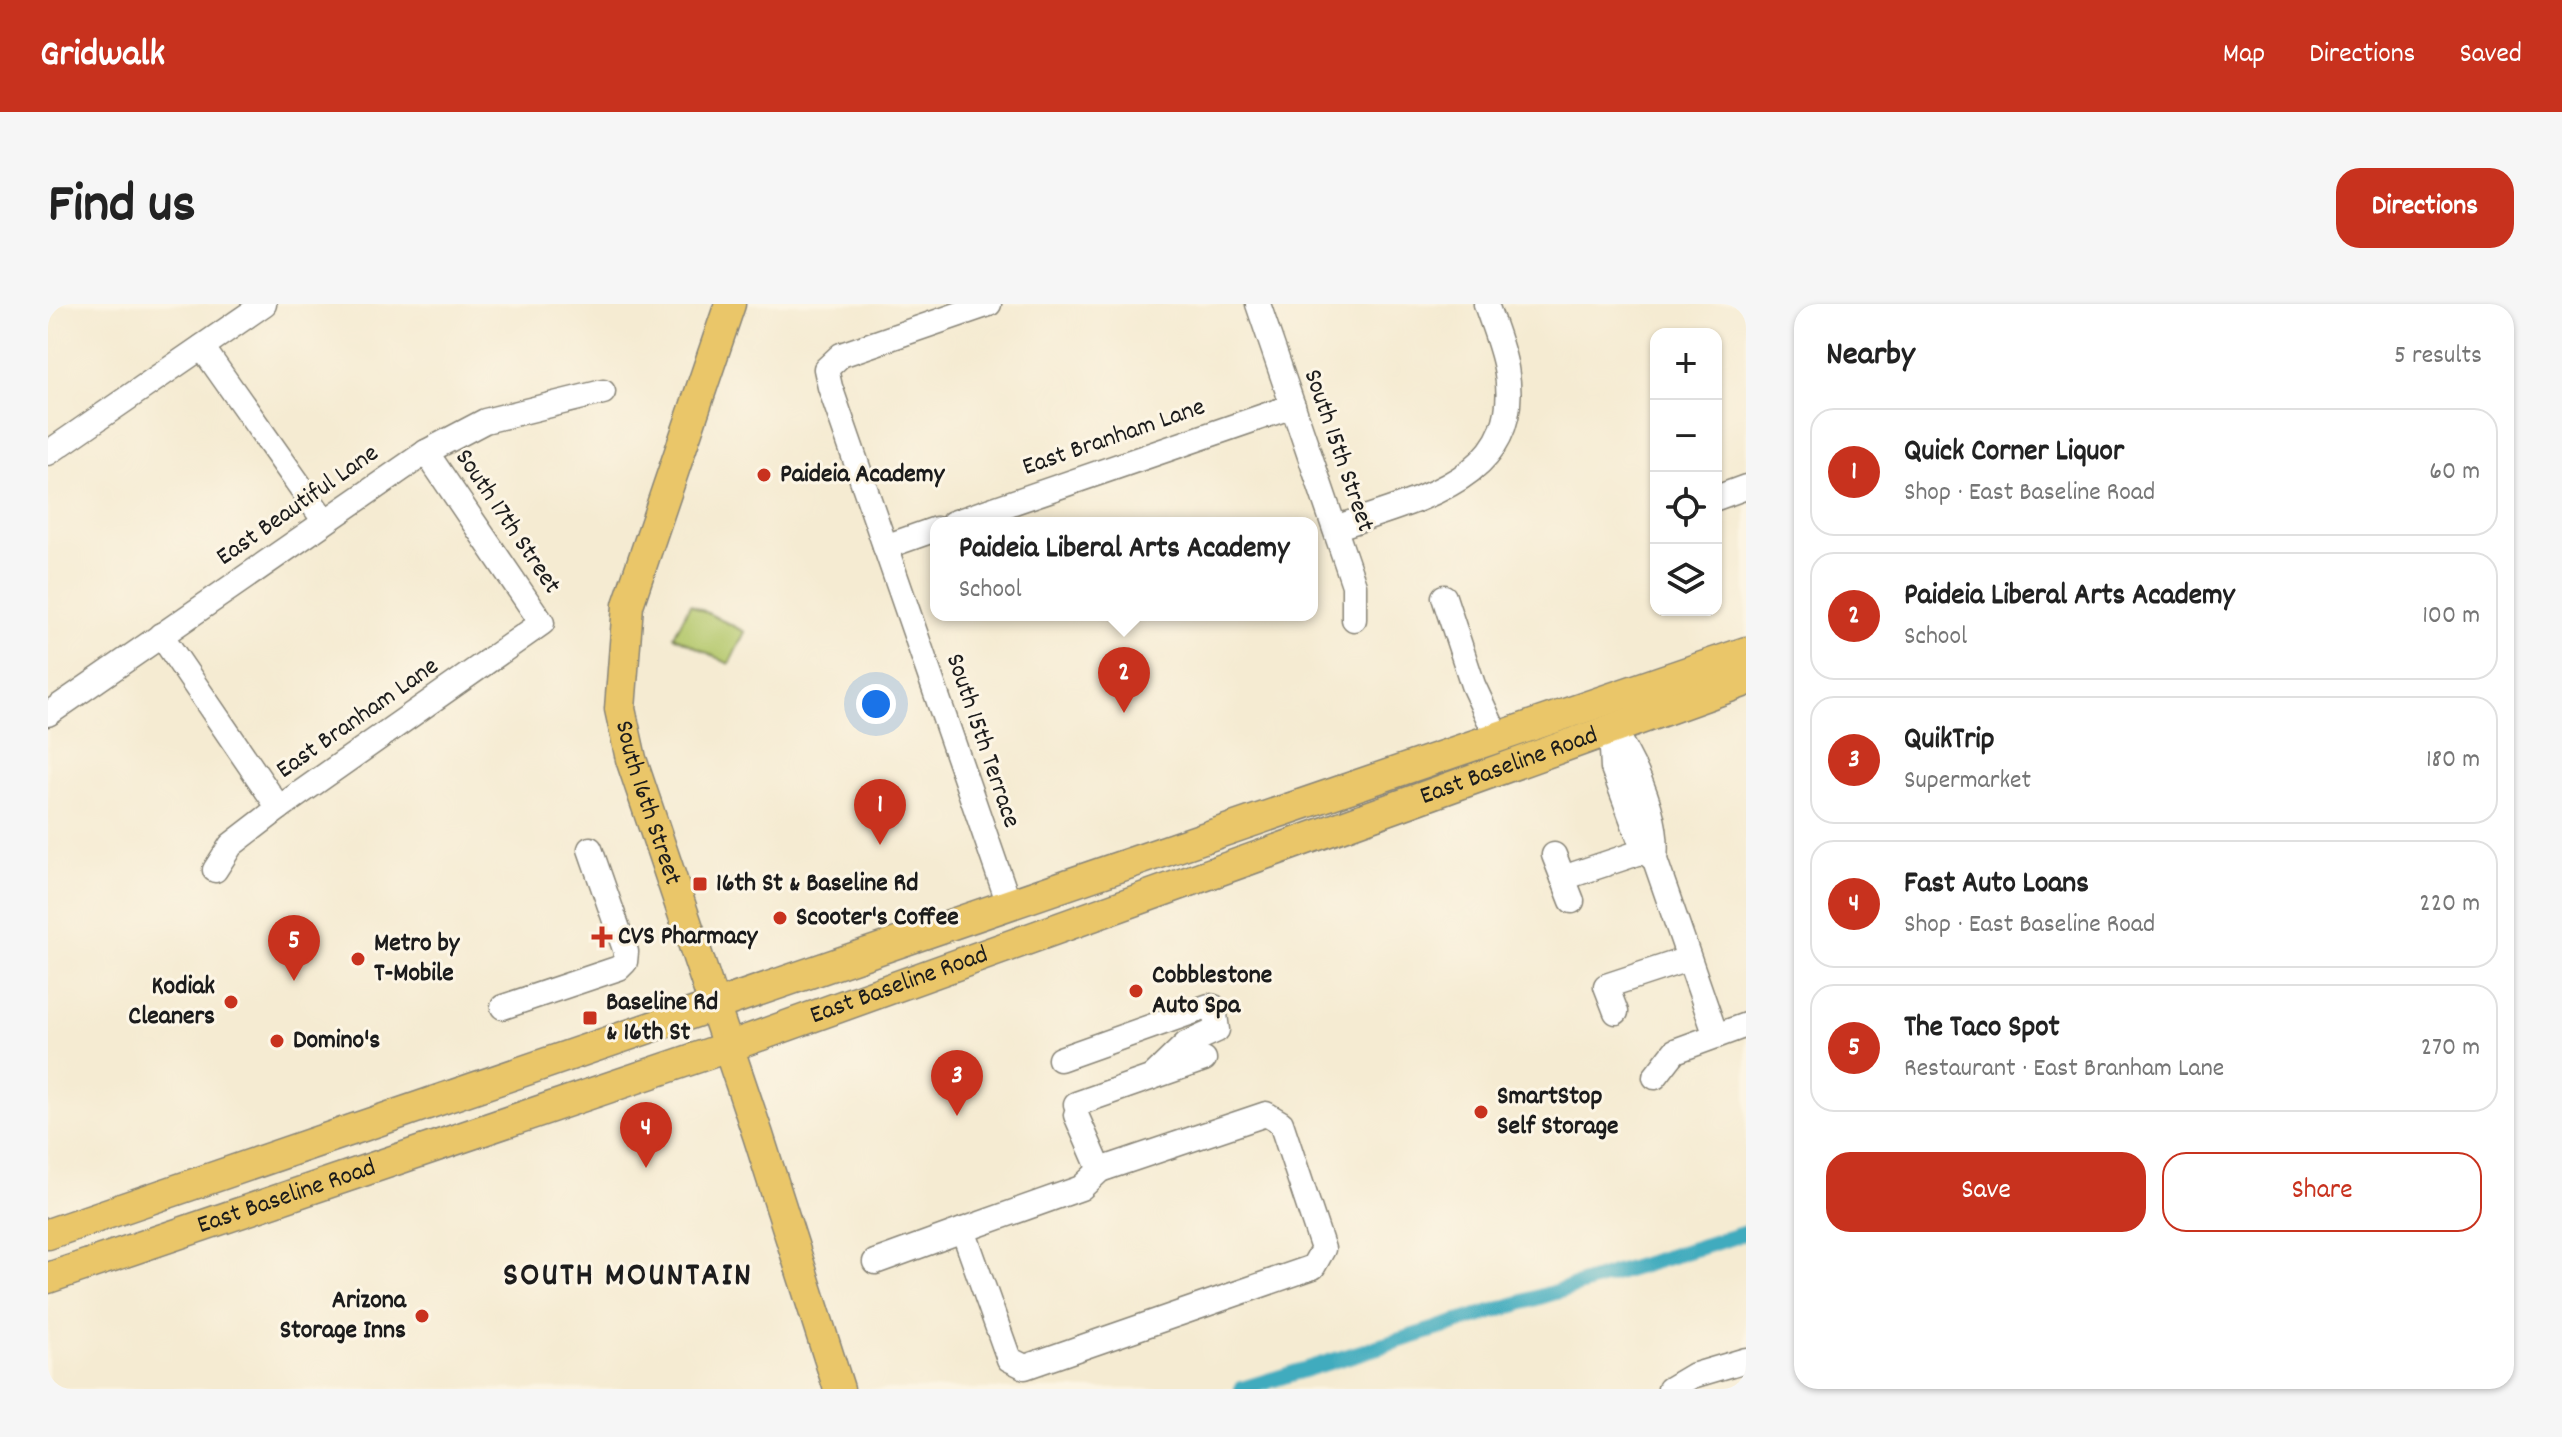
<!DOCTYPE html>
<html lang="en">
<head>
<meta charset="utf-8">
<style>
  :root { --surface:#fff; --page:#f6f6f6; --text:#222; --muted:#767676; --line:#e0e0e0; --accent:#c8321e }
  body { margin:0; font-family:Dekko,sans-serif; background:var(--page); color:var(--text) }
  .controls { position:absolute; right:24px; top:24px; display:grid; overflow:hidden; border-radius:16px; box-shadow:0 2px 6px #0004 }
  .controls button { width:72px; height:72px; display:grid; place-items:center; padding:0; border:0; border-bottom:2px solid var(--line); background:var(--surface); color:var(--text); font:40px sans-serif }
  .you { position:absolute; left:828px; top:400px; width:28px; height:28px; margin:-20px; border:6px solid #fff; border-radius:50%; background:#1a73e8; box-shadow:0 0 0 12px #1a73e833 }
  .badge { display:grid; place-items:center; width:52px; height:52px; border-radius:50%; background:var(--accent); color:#fff; font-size:26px; font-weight:700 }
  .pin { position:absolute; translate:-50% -66px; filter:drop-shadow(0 2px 4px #0008) }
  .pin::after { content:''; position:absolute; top:42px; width:28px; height:24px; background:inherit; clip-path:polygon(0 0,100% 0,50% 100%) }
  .popup { position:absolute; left:882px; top:213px; width:388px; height:104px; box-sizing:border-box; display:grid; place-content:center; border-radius:16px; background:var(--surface); filter:drop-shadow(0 2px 6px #0005); font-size:26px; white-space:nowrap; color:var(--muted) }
  .popup b { font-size:30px; color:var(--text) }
  .popup::after { content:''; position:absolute; left:50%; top:100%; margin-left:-16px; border:16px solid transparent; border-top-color:var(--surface) }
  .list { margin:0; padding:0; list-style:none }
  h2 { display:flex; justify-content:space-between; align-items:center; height:104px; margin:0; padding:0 32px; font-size:34px }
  h2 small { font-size:26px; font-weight:400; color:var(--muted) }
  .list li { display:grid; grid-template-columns:52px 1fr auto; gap:24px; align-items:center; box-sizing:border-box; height:128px; margin:0 16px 16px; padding:0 16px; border:2px solid var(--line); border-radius:24px }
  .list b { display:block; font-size:30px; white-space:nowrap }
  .list p { margin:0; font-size:26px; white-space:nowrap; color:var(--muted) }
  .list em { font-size:26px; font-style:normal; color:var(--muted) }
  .actions { display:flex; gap:16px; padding:24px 32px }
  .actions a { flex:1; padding:18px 0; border:2px solid var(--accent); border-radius:24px; text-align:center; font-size:28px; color:var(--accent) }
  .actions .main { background:var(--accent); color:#fff }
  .icon { flex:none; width:44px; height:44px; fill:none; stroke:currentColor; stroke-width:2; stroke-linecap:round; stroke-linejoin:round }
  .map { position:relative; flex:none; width:1698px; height:1085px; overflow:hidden; border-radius:24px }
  header { display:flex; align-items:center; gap:48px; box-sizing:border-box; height:112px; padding:0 40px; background:var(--accent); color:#fff }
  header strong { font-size:38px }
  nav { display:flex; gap:44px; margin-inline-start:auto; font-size:28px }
  .intro { display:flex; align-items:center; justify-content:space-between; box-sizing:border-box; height:192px; padding:0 48px }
  h1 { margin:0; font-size:56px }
  .button { padding:20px 36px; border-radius:24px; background:var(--accent); color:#fff; font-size:28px; font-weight:700 }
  main { display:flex; gap:48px; padding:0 48px }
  aside { flex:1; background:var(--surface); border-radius:24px; box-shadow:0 2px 6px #0004 }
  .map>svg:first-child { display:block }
  .grass { fill:#b3c76a; stroke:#687243; stroke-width:2 }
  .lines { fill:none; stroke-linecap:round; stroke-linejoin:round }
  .canal { stroke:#3fabbe; stroke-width:16 }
  .minor-casing { stroke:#888477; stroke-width:27 }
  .major-casing { stroke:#888477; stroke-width:33 }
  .minor { stroke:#fff; stroke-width:24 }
  .major { stroke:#eac669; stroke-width:30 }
  .poi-dot { fill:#c8321e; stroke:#fcf5e5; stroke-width:3 }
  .labels { text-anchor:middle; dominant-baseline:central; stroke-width:6; stroke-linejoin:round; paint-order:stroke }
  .street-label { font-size:26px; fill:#1c1c1c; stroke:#fcf5e5 }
  .poi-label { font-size:26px; font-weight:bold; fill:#1c1c1c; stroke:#fcf5e5; text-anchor:start }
  .district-label { font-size:34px; font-weight:bold; letter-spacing:2px; fill:#1c1c1c; stroke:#fcf5e5 }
</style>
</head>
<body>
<header>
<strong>Gridwalk</strong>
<nav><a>Map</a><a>Directions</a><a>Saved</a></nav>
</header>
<div class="intro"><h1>Find us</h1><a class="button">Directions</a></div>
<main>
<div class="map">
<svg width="1698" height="1085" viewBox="0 0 1698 1085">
  <rect width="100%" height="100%" fill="#fcf5e5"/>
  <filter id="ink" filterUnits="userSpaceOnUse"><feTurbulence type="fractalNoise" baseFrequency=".0125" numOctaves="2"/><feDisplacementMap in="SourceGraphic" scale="16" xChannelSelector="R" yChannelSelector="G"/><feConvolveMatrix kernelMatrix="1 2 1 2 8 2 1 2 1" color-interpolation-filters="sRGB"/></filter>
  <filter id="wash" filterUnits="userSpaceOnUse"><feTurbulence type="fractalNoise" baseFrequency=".006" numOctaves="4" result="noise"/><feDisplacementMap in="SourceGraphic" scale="32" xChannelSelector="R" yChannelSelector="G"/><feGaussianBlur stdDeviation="1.8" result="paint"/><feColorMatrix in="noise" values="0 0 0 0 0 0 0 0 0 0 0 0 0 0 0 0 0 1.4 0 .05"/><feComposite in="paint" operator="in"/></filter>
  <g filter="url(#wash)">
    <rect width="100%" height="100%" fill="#f5ebd2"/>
    <!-- grass -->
    <polygon class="grass" points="642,300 697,328 681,360 626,332"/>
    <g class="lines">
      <!-- canal -->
      <polyline class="canal" points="1194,1085 1698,929"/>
    </g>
  </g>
  <g filter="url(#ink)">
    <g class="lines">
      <!-- minor casing -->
      <g class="minor-casing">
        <g id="minor">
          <polyline points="941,0 793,51 778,65 782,83 961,600"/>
          <polyline points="1210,0 1306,281 1306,315"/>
          <polyline points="154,43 276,216"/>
          <polyline points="0,149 216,0"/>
          <polyline points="1668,194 1698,183"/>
          <polyline points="905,219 1245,102"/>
          <path d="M1287 224C1366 196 1479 176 1458 64 1454 42 1445 21 1438 0"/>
          <polyline points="837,243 888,225"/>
          <polyline points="1396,293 1425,381 1450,435"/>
          <polyline points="113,331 231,504"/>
          <polyline points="0,410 378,148 437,117 555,88"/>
          <path d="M1563 423C1587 461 1612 511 1607 556L1668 732"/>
          <polyline points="1563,426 1565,464 1596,547 1607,556"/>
          <polyline points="1506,551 1524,597"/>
          <polyline points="167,566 183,541 231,504 494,319 378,148"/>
          <polyline points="1515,574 1596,547"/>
          <polyline points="455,703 571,664 577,658 578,648 542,545"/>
          <polyline points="1568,708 1558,682 1640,655"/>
          <polyline points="1012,755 1161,702 1166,703 1169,726 1138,740 1104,773"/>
          <polyline points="1607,773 1627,747 1698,721"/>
          <polyline points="1028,800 1156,755"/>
          <polygon points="1218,810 1233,819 1275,945 1265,963 977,1063 961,1055 915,926 1033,884 1052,866"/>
          <polyline points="1028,811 1052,866"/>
          <polyline points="827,958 915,926"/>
          <polyline points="1622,1085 1644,1072 1698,1056"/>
        </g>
      </g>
      <!-- major casing -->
      <g class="major-casing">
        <g id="major">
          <path id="s1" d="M682 0 580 301 572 405 583 455 710 831 791 1085"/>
          <polyline points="0,930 1698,348"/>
          <path id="s2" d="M0 974 680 743 1698 377"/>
        </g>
      </g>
      <!-- minor -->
      <use href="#minor" class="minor"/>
      <!-- major -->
      <use href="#major" class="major"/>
    </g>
  </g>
  <!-- markers -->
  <g class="poi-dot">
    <circle cx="716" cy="171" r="8"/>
    <rect x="644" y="572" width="16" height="16" rx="4"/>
    <circle cx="732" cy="614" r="8"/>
    <path d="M550 621h8v8h8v8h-8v8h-8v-8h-8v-8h8z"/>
    <circle cx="310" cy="655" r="8"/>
    <circle cx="1088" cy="687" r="8"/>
    <circle cx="183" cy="698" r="8"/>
    <rect x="534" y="706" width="16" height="16" rx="4"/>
    <circle cx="229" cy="737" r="8"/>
    <circle cx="1433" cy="808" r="8"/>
    <circle cx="374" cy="1012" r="8"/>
  </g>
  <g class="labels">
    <!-- street labels -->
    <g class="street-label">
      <text transform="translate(1066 134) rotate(-19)">East Branham Lane</text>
      <text transform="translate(1290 147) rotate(71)">South 15th Street</text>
      <text transform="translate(250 202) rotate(-35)">East Beautiful Lane</text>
      <text transform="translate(459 218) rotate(56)">South 17th Street</text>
      <text transform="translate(310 415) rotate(-35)">East Branham Lane</text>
      <text transform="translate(934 437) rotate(71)">South 15th Terrace</text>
      <text stroke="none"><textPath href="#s2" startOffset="1548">East Baseline Road</textPath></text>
      <text stroke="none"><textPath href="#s1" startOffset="520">South 16th Street</textPath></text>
      <text stroke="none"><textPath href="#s2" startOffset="900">East Baseline Road</textPath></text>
      <text stroke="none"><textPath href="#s2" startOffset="252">East Baseline Road</textPath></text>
    </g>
    <!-- poi labels -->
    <g class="poi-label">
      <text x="732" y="171">Paideia Academy</text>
      <text x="668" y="580">16th St &amp; Baseline Rd</text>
      <text x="748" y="614">Scooter's Coffee</text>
      <text x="570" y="633">CVS Pharmacy</text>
      <text x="326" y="640">Metro by<tspan x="326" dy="30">T-Mobile</tspan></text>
      <text x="1104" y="672">Cobblestone<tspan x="1104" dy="30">Auto Spa</tspan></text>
      <text x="167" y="683" text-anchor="end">Kodiak<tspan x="167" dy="30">Cleaners</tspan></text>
      <text x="558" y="699">Baseline Rd<tspan x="558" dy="30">&amp; 16th St</tspan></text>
      <text x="245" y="737">Domino's</text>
      <text x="1449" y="793">SmartStop<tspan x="1449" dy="30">Self Storage</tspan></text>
      <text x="358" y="997" text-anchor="end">Arizona<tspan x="358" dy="30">Storage Inns</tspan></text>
    </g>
    <!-- district labels -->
    <g class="district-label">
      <text x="580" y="973">SOUTH MOUNTAIN</text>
    </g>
  </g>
</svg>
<div class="controls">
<button>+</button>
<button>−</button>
<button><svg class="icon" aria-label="locate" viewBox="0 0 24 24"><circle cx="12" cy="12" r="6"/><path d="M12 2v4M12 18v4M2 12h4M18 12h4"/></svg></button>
<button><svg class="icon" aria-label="layers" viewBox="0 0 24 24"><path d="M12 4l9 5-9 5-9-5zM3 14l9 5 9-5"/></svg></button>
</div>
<div class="you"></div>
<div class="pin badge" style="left:832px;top:541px">1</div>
<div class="pin badge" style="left:1076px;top:409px">2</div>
<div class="popup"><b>Paideia Liberal Arts Academy</b>School</div>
<div class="pin badge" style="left:909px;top:812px">3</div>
<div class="pin badge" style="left:598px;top:864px">4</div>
<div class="pin badge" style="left:246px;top:677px">5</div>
</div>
<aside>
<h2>Nearby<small>5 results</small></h2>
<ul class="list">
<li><span class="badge">1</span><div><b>Quick Corner Liquor</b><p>Shop · East Baseline Road</p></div><em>60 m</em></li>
<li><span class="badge">2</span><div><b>Paideia Liberal Arts Academy</b><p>School</p></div><em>100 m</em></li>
<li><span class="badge">3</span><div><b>QuikTrip</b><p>Supermarket</p></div><em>180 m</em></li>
<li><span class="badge">4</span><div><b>Fast Auto Loans</b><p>Shop · East Baseline Road</p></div><em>220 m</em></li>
<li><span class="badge">5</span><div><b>The Taco Spot</b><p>Restaurant · East Branham Lane</p></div><em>270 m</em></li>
</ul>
<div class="actions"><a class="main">Save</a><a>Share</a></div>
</aside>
</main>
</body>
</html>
